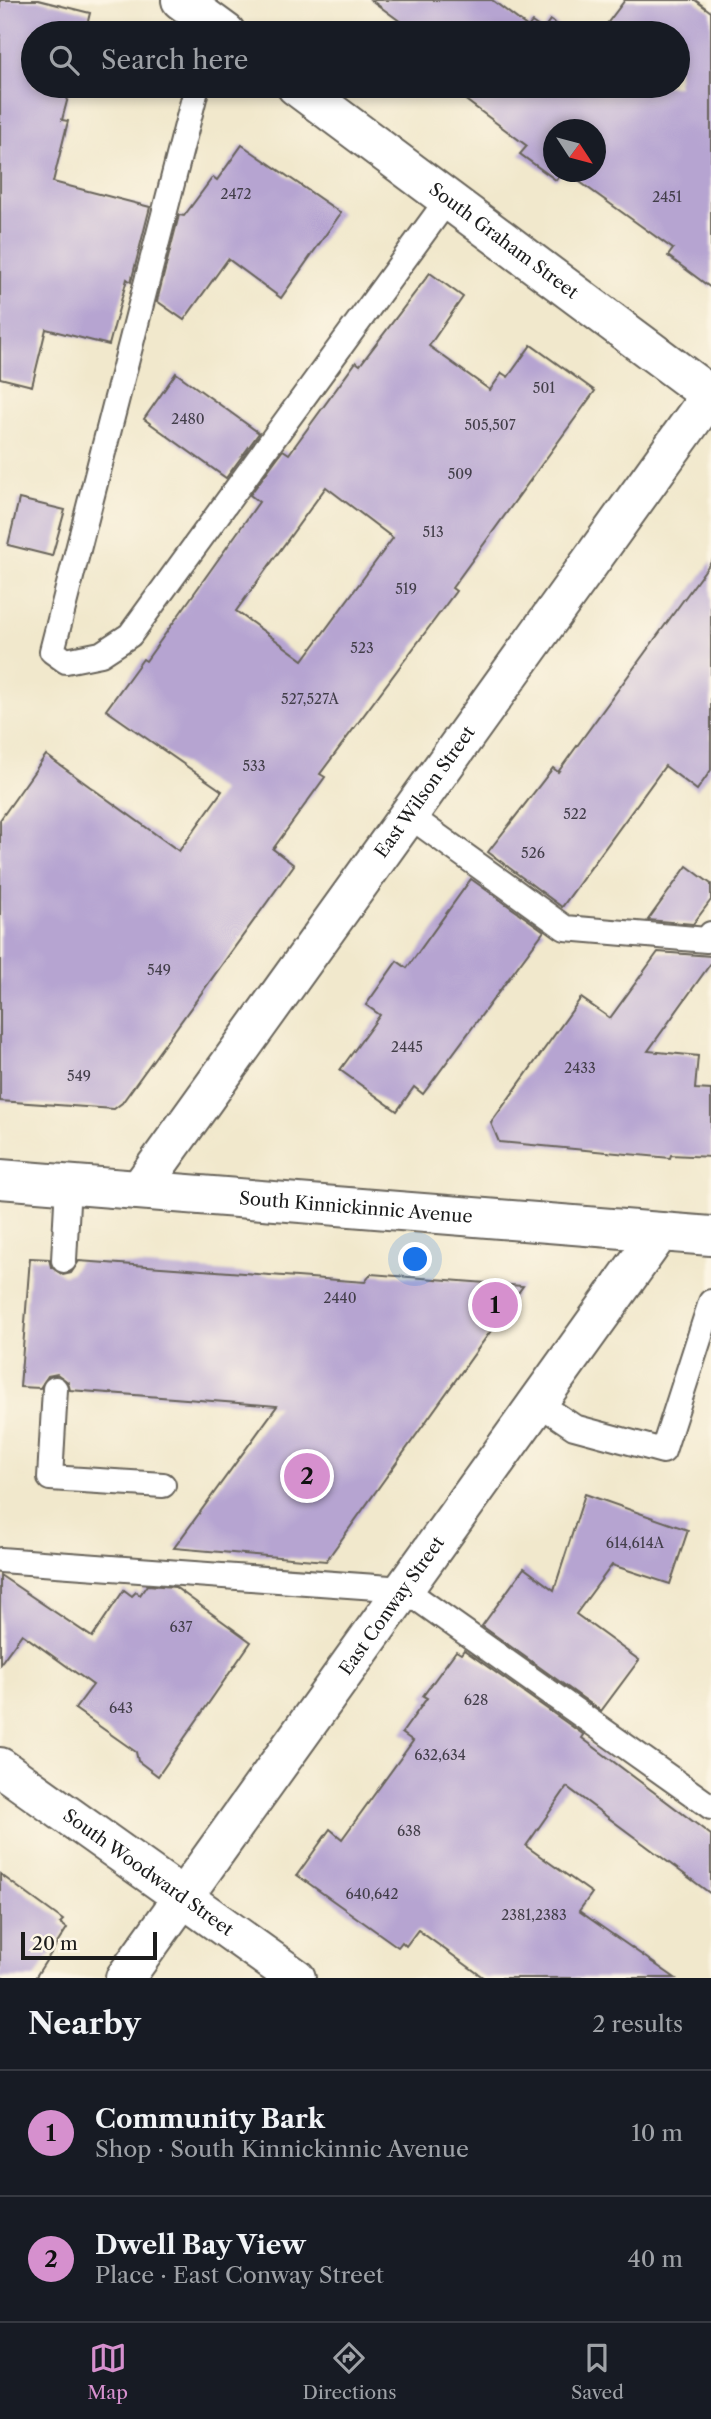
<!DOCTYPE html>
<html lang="en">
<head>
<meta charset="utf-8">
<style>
  :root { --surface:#171b24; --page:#20242c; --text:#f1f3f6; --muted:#9ea1a6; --line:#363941; --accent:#d690ce }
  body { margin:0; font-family:"Libre Caslon Text",serif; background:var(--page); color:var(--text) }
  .compass { position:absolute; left:543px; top:119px; width:63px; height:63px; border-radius:50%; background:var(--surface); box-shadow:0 4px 10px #0003; rotate:126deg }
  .scale { position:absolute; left:21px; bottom:18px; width:136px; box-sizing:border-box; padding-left:7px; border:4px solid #1c1c1c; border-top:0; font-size:19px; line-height:24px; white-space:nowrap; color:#1c1c1c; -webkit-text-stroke:5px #fcf5e5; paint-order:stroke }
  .you { position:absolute; left:416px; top:1260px; width:24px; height:24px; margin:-18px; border:5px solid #fff; border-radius:50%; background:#1a73e8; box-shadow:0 0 0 10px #1a73e833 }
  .badge { display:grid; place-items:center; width:46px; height:46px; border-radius:50%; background:var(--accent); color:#111; font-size:23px; font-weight:700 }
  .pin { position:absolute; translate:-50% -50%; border:4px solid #fff; box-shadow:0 2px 7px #0006 }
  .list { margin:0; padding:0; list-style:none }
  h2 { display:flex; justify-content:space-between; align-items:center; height:91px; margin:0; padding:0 28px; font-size:30px }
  h2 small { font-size:23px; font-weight:400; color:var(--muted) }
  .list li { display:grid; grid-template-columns:46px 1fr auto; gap:21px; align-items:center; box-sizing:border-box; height:126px; padding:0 28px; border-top:2px solid var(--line) }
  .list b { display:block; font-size:26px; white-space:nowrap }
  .list p { margin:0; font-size:23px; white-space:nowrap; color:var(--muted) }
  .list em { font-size:23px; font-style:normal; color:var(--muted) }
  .icon { flex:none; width:38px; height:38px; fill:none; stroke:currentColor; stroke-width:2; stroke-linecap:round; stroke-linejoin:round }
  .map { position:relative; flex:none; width:711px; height:1978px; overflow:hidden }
  .search { position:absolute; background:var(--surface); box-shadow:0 4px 10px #0003; left:21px; right:21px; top:21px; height:77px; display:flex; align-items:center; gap:18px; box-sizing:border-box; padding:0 24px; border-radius:38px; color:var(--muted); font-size:26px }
  .sheet { height:343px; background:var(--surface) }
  nav { display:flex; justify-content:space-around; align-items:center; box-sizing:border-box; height:98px; border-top:2px solid var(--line); background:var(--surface); font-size:19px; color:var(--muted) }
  nav a { display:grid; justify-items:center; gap:4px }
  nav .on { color:var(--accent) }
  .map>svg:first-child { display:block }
  .building { fill:#b6a4d1; fill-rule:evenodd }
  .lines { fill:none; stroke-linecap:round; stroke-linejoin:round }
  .service-casing { stroke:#67635a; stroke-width:28 }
  .minor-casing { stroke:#67635a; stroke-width:42 }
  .secondary-casing { stroke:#67635a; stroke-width:42 }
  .service { stroke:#fff; stroke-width:24 }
  .minor { stroke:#fff; stroke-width:38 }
  .secondary { stroke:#fff; stroke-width:38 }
  .labels { text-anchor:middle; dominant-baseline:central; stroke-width:6; stroke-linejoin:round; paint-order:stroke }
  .number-label { font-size:14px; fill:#423e49 }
  .street-label { font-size:18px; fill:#1c1c1c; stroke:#fcf5e5 }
</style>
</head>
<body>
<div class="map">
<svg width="711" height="1978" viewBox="0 0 711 1978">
  <rect width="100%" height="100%" fill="#fcf5e5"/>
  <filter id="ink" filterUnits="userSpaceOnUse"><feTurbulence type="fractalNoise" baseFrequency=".0143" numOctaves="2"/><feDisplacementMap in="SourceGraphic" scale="14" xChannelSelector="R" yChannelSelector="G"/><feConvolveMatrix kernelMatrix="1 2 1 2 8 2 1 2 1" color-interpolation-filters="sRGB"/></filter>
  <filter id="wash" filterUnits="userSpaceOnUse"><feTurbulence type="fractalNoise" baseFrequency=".00686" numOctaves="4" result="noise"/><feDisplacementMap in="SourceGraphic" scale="28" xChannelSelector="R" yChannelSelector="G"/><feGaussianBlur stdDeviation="1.57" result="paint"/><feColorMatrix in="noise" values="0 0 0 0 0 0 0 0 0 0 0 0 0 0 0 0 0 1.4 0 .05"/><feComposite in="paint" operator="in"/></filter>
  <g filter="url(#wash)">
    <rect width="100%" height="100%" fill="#f1e8cc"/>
    <g id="blocks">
      <!-- building -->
      <g class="building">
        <polygon points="0,0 38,0 90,13 85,33 33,33 33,86 71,86 62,120 68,121 53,182 150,207 131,282 127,279 109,345 46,329 32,386 0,378"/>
        <polygon points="371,0 492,0 528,27 532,22 543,30 550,20 569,33 416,33"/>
        <polygon points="625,0 695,0 711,12 711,288 668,256 673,249 566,172 596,172 596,130 554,130 554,172 562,172 556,180 520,154 527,146 447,86 678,86 678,33 600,33"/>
        <polygon points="242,145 341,213 281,298 228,259 184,320 157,301 179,215 184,216 213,177 217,180"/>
        <path d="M430 273 463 297 429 346 490 390 502 373 508 377 531 345 595 391 452 588 456 591 320 774 325 777 273 849 294 865 122 1103 114 1109 0 1101V820L46 755 179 851 222 791 106 710 143 659 146 661 259 502 250 495 283 450 289 454 356 362 360 365ZM326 487 393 538 303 660 236 611Z"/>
        <polygon points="176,373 259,433 226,478 144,419"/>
        <polygon points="19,499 65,510 52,556 8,545"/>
        <polygon points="711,562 711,770 697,790 665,766 562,907 488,852 553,768 558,772"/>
        <polygon points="687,866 711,884 711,900 693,924 648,920"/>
        <polygon points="471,879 544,931 423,1094 414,1087 397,1111 340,1070 380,1015 366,1005 397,961 407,968"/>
        <polygon points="658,952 711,956 711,963 648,1051 698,1056 695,1089 711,1090 711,1157 671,1155 670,1158 499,1142 491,1123 581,998 610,1018"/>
        <polygon points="30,1258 49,1259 51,1267 63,1275 71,1273 79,1261 365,1282 371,1274 523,1286 326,1561 174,1548 277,1406 70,1390 68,1382 57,1374 48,1376 40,1388 20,1387"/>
        <polygon points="585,1494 688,1530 670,1584 612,1565 576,1614 639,1660 601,1711 482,1626 524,1568 554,1590"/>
        <polygon points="0,1575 92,1637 124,1590 132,1596 136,1592 140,1595 147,1585 175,1587 251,1642 158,1776 138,1761 136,1752 75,1709 93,1685 22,1634 0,1664"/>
        <polygon points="464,1650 584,1735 582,1738 711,1835 711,1894 567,1787 526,1846 592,1893 579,1911 675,1978 484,1978 418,1930 406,1946 402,1942 398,1947 297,1875 330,1829 342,1839 413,1741 402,1733 427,1698 423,1696 456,1651 461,1654"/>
        <polygon points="0,1874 63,1920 60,1923 67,1928 35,1978 0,1978"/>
      </g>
    </g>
  </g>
  <g filter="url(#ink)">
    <use href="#blocks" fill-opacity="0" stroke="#67635a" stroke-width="2"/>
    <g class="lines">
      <!-- service casing -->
      <g class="service-casing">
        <g id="service">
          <polyline points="197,86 52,651 66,661 101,654 130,635 448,199"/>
          <polyline points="407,814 565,928 707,940 711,934"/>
          <polyline points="64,1260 68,1184"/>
          <polyline points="55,1389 50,1478 163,1485"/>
          <polyline points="537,1402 574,1427 663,1451 711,1302"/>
          <polyline points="0,1560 404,1589 711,1807"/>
        </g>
      </g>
      <!-- minor casing -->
      <g class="minor-casing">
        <g id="minor">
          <polyline points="181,0 226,33"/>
          <path id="s1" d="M296 86 710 395"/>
          <path id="s2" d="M139 1190 711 394"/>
          <path id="s3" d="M0 1767 296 1978"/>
          <path id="s4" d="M125 1978 660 1232"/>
        </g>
      </g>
      <!-- secondary casing -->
      <g class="secondary-casing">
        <g id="secondary">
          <path id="s5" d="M0 1179 711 1236"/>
        </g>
      </g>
      <!-- service -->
      <use href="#service" class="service"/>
      <!-- minor -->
      <use href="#minor" class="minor"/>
      <!-- secondary -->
      <use href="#secondary" class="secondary"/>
    </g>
  </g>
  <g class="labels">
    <!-- number labels -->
    <g class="number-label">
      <text x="236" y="194">2472</text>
      <text x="667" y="197">2451</text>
      <text x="544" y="388">501</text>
      <text x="188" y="419">2480</text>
      <text x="490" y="425">505,507</text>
      <text x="460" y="474">509</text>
      <text x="433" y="532">513</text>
      <text x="406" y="589">519</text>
      <text x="362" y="648">523</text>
      <text x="310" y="699">527,527A</text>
      <text x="254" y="766">533</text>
      <text x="575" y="814">522</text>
      <text x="533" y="853">526</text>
      <text x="159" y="970">549</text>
      <text x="407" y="1047">2445</text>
      <text x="580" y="1068">2433</text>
      <text x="79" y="1076">549</text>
      <text x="340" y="1298">2440</text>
      <text x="635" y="1543">614,614A</text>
      <text x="181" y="1627">637</text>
      <text x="476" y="1700">628</text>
      <text x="121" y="1708">643</text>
      <text x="440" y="1755">632,634</text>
      <text x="409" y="1831">638</text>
      <text x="372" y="1894">640,642</text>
      <text x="534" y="1915">2381,2383</text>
    </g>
    <!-- street labels -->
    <g class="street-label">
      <text stroke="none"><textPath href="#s1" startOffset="259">South Graham Street</textPath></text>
      <text stroke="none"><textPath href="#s2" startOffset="490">East Wilson Street</textPath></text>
      <text stroke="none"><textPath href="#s5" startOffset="357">South Kinnickinnic Avenue</textPath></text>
      <text stroke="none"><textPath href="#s4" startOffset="458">East Conway Street</textPath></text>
      <text stroke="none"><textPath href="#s3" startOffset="182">South Woodward Street</textPath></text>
    </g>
  </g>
</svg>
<svg class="compass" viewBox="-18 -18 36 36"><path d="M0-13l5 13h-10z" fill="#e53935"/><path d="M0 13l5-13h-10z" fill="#9ea1a6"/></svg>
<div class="scale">20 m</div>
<div class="you"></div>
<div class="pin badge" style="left:495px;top:1305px">1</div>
<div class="pin badge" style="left:307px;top:1476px">2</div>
<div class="search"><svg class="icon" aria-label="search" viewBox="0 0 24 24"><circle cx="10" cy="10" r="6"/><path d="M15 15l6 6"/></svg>Search here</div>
</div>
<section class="sheet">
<h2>Nearby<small>2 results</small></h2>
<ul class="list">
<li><span class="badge">1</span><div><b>Community Bark</b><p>Shop · South Kinnickinnic Avenue</p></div><em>10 m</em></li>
<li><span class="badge">2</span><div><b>Dwell Bay View</b><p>Place · East Conway Street</p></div><em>40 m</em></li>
</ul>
</section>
<nav>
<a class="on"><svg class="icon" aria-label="map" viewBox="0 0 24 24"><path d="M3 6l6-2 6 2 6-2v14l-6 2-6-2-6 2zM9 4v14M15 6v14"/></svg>Map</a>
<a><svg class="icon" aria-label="directions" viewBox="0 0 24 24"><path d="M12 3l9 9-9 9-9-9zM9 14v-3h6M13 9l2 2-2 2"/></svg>Directions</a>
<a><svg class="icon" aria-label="saved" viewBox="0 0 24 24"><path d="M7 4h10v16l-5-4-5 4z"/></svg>Saved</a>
</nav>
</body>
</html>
